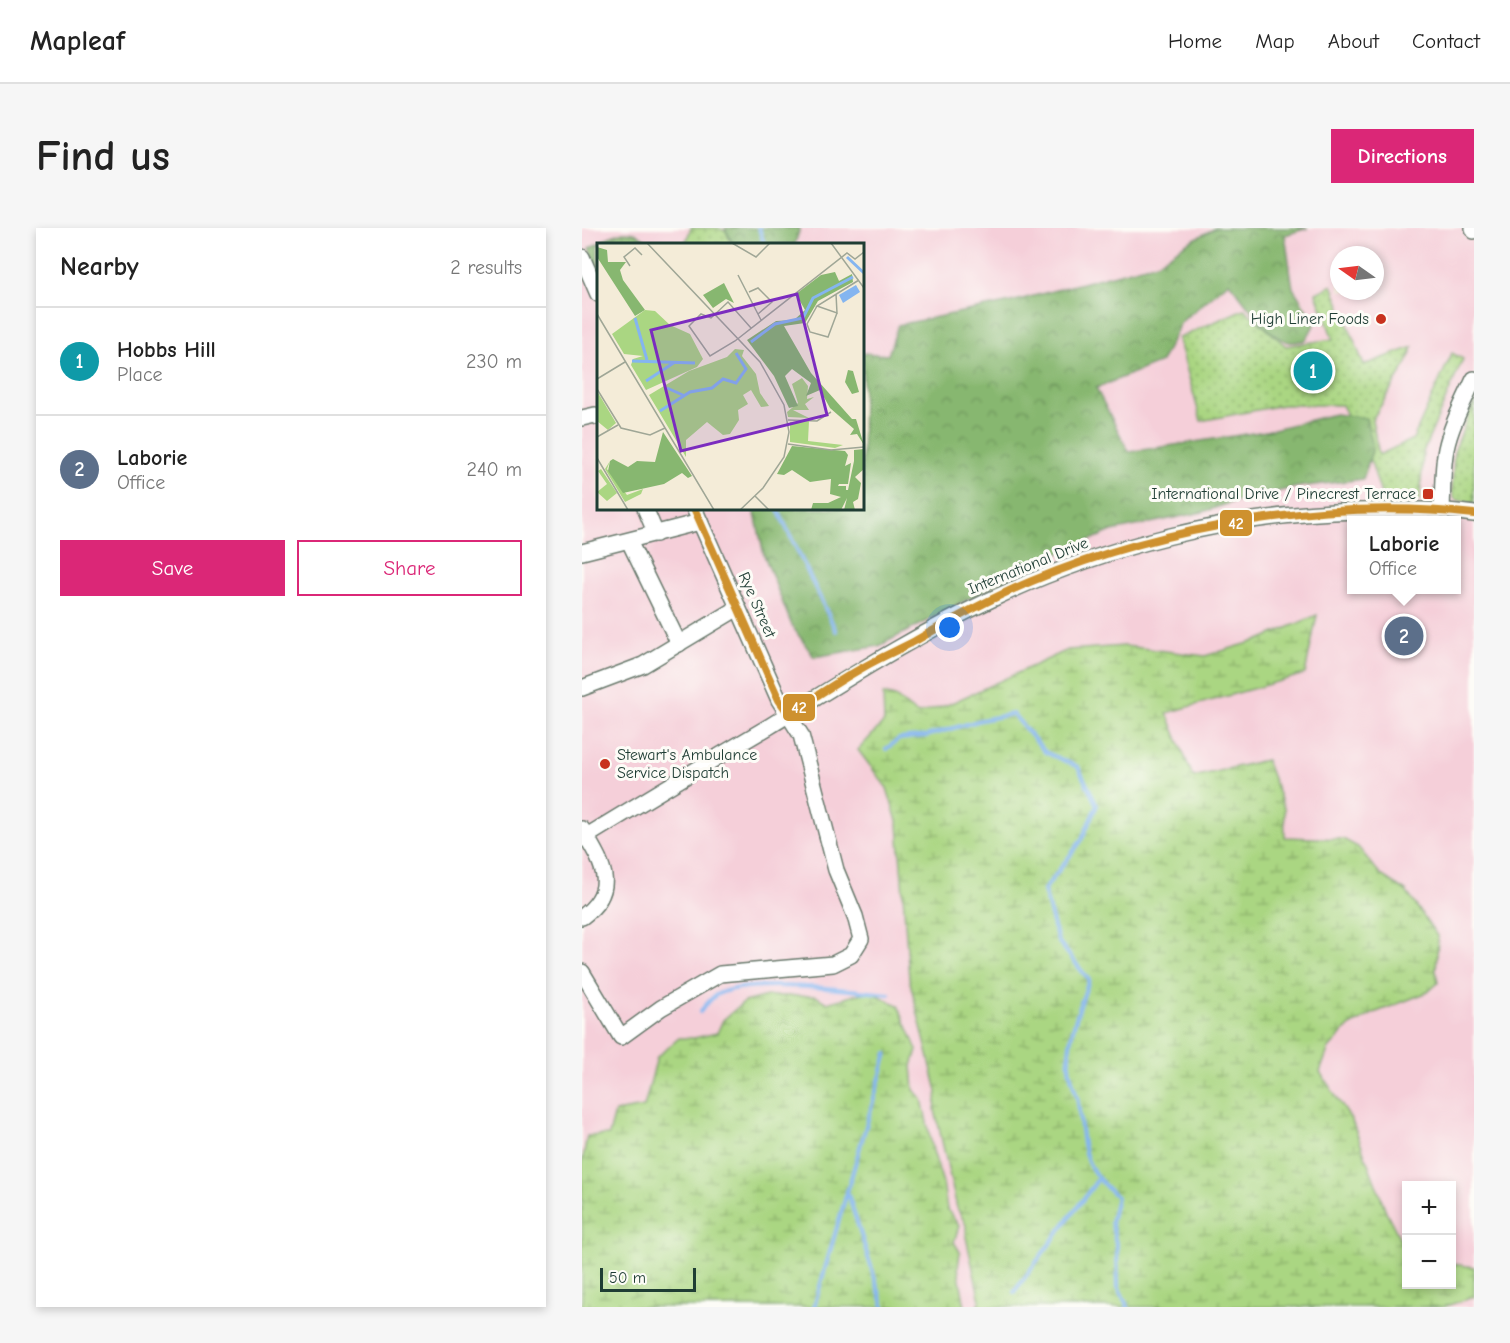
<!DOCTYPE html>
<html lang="en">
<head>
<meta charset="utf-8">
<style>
  :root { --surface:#fff; --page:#f6f6f6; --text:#222; --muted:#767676; --line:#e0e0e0; --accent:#db2777 }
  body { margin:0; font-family:"Comic Neue",sans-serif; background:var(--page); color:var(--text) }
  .controls { position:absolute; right:18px; bottom:18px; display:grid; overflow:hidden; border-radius:0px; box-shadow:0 3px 9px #0003 }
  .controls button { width:54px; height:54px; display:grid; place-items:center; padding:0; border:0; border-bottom:2px solid var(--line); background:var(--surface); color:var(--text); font:30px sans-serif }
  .compass { position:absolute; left:748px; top:18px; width:54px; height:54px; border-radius:50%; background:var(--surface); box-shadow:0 3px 9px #0003; rotate:284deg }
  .scale { position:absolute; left:18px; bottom:15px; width:96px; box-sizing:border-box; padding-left:6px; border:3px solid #1f3d34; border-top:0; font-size:16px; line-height:21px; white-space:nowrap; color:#1f3d34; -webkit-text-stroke:4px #fdfcf7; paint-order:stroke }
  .you { position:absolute; left:368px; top:400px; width:21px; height:21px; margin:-15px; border:4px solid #fff; border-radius:50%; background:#1a73e8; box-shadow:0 0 0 9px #1a73e833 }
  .badge { display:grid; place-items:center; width:39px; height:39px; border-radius:50%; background:var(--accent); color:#fff; font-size:20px; font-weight:700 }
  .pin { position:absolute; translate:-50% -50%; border:3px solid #fff; box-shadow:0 2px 6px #0006 }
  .popup { position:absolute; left:765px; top:288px; width:114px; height:78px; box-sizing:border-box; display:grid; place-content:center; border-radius:0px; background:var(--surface); filter:drop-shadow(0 2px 4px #0005); font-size:20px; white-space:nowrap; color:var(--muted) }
  .popup b { font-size:22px; color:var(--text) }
  .popup::after { content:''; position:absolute; left:50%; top:100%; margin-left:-12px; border:12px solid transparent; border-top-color:var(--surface) }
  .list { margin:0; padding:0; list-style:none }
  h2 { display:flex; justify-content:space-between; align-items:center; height:78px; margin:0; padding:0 24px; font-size:26px }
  h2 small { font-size:20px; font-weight:400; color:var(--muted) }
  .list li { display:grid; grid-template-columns:39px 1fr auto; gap:18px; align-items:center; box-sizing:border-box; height:108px; padding:0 24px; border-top:2px solid var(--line) }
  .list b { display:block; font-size:22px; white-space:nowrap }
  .list p { margin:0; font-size:20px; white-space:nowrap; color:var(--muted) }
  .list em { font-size:20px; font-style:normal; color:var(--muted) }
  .actions { display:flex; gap:12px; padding:18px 24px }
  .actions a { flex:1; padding:14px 0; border:2px solid var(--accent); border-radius:0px; text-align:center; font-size:21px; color:var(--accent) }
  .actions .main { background:var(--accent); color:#fff }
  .map { position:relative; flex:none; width:892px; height:1079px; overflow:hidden; border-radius:0px }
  header { display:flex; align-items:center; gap:36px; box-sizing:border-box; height:84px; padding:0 30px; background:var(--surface); border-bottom:2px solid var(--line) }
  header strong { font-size:28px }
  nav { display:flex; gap:33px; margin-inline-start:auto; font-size:21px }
  .intro { display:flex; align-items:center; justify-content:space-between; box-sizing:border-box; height:144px; padding:0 36px }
  h1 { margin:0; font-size:42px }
  .button { padding:15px 27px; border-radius:0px; background:var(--accent); color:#fff; font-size:21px; font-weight:700 }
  main { display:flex; gap:36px; padding:0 36px }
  aside { flex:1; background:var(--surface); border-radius:0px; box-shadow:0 3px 9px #0003 }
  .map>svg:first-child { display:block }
  .built { fill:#f5cfd9; fill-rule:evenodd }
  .grass { fill:url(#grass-dots); stroke:#648a5b; stroke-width:1.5 }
  .forest { fill:url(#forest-crowns); stroke:#537a52; stroke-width:1.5 }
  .wetland { fill:url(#wetland-marsh); stroke:#648a5b; stroke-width:1.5 }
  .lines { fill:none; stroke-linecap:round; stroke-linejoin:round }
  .stream { stroke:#84b5f0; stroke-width:4 }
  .minor-casing { stroke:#6a7a6d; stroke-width:18 }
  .minor { stroke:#fff; stroke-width:15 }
  .bus-1-casing { stroke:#fdfcf7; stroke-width:12 }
  .bus-1 { stroke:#ce912e; stroke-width:8 }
  .poi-dot { fill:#c8321e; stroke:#fdfcf7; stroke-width:2 }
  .labels { text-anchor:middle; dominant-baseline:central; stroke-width:6; stroke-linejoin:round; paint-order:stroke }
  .poi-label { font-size:16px; fill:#1f3d34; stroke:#fdfcf7; text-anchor:end }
  .street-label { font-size:16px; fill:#1f3d34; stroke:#fdfcf7 }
  .inset-river { fill:none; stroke:#84b5f0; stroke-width:3 }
  .inset-road { fill:none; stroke:#9fa696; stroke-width:1.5 }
  .view { fill:#7b2cbf; fill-opacity:0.15; stroke:#7b2cbf; stroke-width:3 }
  .inset-edge { fill:none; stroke:#1f3d34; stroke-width:3 }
  .line-badge { stroke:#fdfcf7; stroke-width:2 }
  .badge-label { font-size:16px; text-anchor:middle; font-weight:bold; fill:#fff }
</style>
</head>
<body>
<header>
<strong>Mapleaf</strong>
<nav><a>Home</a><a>Map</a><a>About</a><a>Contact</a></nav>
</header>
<div class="intro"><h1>Find us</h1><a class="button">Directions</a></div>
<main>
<aside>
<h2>Nearby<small>2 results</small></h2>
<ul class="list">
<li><span class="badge" style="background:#0f9aa8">1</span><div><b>Hobbs Hill</b><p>Place</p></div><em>230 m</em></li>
<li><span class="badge" style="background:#5c6f8a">2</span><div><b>Laborie</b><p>Office</p></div><em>240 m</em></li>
</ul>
<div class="actions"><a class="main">Save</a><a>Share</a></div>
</aside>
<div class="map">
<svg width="892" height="1079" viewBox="0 0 892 1079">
  <defs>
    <pattern id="grass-dots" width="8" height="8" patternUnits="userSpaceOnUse" patternTransform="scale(1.5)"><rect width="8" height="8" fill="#aad682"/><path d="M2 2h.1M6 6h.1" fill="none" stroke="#8aaf6b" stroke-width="1.8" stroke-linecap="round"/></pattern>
    <pattern id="forest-crowns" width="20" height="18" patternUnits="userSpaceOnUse" patternTransform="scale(1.5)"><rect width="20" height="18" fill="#87b770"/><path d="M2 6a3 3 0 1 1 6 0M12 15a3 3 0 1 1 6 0" fill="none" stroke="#6e965d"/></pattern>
    <pattern id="wetland-marsh" width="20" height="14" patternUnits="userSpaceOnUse" patternTransform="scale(1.5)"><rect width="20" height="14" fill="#aad682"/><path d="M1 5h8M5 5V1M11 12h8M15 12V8" fill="none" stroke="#8aaf6b"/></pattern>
  </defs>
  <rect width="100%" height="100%" fill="#fdfcf7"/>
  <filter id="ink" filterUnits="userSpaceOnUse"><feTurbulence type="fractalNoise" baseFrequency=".0167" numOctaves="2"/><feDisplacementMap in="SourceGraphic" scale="12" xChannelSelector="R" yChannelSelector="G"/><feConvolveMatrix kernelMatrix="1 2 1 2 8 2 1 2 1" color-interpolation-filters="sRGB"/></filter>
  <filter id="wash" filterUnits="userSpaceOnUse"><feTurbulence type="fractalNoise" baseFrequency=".008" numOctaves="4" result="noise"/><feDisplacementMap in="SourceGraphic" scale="24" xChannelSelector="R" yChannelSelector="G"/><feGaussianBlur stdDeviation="1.35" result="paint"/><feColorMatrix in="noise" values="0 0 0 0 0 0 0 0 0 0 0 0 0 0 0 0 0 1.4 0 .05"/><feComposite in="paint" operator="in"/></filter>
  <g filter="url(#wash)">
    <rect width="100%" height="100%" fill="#f4ecd8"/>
    <!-- built -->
    <path class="built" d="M0 0H892V1079H383L376 1040 378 1024 372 1014 377 998 365 981 361 955 351 923 340 871 332 862 330 838 334 822 287 763 245 775 234 768H185L162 774 141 792 136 805 112 810H97L70 845 62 879 33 885 27 907 0 936ZM16 16H280V280H16ZM757 27H793V63H757ZM770 292H874V362H770ZM824 958H870V1056H824Z"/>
    <!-- grass -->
    <g class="grass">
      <polygon points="109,0 136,0 144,3 149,16 103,16"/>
      <polygon points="750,57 782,137 831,119 825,135 790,192 797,227 831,211 870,125 881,131 841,224 838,273 802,276 790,237 760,177 701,177 619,193 596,110 662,81 704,118 751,111 734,65"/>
      <polygon points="892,173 892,275 875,272 872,270 870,263 872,224"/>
    </g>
    <!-- forest -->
    <g class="forest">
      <polygon points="143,0 218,0 213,16 151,16"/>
      <path d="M633 0H726L703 7 711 60 733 95 724 112C719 113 711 115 706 114 684 108 661 70 647 54L599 94 579 134 514 160 547 224 684 203 753 186 784 190 791 219 781 251 716 259 657 272 621 284 530 303 461 332 297 418 232 429 210 398 182 327 172 281 280 280 281 125 306 127 316 97 429 74 575 35 605 15Z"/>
      <path d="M41 4C54 4 59 6 67 16H16V43L7 20 27 9Z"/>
    </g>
    <!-- wetland -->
    <g class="wetland">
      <polygon points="735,387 723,446 585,485 611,549 684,532 702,580 703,609 761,611 776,619 799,647 824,663 856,709 854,743 856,755 846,764 792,785 765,800 746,822 738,844 770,893 804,983 824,1023 824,1056 870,1056 870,1036 892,1039 892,1069 861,1079 395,1079 398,1072 384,1009 384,997 375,980 353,882 355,863 327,750 316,596 305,560 276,522 302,494 301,466 313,469 336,486 365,477 486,422 543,418 623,428 677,412"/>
      <polygon points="287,763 316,777 335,822 330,838 332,862 340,871 351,923 361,955 365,981 377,998 372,1014 378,1024 376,1040 383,1079 0,1079 0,936 5,908 27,907 33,884 62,879 75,829 97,810 112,810 135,805 141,792 162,774 185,768 234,768 245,775"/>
    </g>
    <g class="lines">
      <!-- stream -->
      <g class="stream">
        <polyline points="177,0 182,16"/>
        <polyline points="195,280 254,403"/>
        <path d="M304 521 317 511 344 508 399 492 431 486 463 524 496 539 515 577 499 613 462 662 476 713 507 752C498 778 485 810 487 838 488 850 494 862 496 874 502 919 497 937 535 969L529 994 535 1020 536 1059 546 1079"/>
        <path d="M118 784C123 778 128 771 134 767 161 750 272 762 307 766"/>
        <polyline points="265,963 302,1079"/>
        <polyline points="432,1064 516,951"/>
        <polyline points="232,1079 305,825"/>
      </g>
    </g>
  </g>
  <g filter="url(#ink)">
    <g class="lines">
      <!-- minor casing -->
      <g class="minor-casing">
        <g id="minor">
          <polyline points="891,0 892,3"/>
          <polyline points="0,29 16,66"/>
          <polyline points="0,190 13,187 16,189"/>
          <polyline points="63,280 74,306"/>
          <path d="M860 282C861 262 860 241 864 221 869 197 882 173 892 151"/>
          <polyline points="47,313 97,416"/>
          <polyline points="0,324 118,294"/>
          <polyline points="0,460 61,437 156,380"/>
          <path d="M0 611C62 573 125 535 188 498 260 454 331 408 408 372 522 318 649 286 775 283 814 282 853 280 892 286"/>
          <path d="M0 689C39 660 19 634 0 601"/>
          <polyline points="0,744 39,809 79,780 138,746 251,736 269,727 279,711 273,688 254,642 219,507 197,472 112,280"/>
        </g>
      </g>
      <!-- minor -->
      <use href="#minor" class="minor"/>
      <!-- bus-1 casing -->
      <g class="bus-1-casing">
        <path id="bus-1" d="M112 280 197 472 207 486C231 470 255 454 280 440 297 430 316 422 333 413 371 391 409 370 450 353 584 297 748 270 892 286"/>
      </g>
      <!-- bus-1 -->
      <use href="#bus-1" class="bus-1"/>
    </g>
  </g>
  <!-- markers -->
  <g class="poi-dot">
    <circle cx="799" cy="91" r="6"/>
    <rect x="840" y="260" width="12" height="12" rx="3"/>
    <circle cx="23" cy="536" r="6"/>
  </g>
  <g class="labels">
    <!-- poi labels -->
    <g class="poi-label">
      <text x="787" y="91">High Liner Foods</text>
      <text x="834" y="266">International Drive / Pinecrest Terrace</text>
      <text x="35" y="527" text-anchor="start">Stewart's Ambulance<tspan x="35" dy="18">Service Dispatch</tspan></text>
    </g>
    <!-- street labels -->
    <g class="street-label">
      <text transform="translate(446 338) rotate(-22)">International Drive</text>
      <text transform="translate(175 377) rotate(66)">Rye Street</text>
    </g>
  </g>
  <!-- overview -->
  <g transform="translate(15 15)">
    <rect width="267" height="267" fill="#f4ecd8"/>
    <path d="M205 135 211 143 210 156 217 154 208 161 212 167H196L212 175 191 174 190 169 201 160 195 141ZM212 178 211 198 246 202 238 205 193 199V179ZM13 218 10 226 30 252 46 246 44 251 28 259 8 226ZM4 226 20 250 10 258 0 249 10 241 1 228Z" fill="#aad682"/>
    <path d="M0 4 10 7 11 19H29L23 27 26 37 48 67 38 73 0 14ZM238 29 242 38 255 31 256 39 221 58 208 80 187 83 214 130 255 176H259L267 202 260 191 253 192 257 186 233 165 223 147 209 153 214 140 195 126 188 133 201 163 192 165 177 133 150 97 179 78 197 77 208 67 199 51 224 32ZM127 40 137 60 129 56 116 65 106 52ZM251 127 256 128 262 149 255 151 248 139ZM66 189 95 233 91 235 85 230 67 241 26 250 11 228 13 218 16 216 31 224 40 218 58 219ZM195 203 248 208 251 212 248 223 254 220 251 241H242L241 243H249V247H251L257 218V207L267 206V226L258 234 264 240 261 256 256 259 258 267H247L250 255 244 267H214L216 260H231L244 254 233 251 234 236 213 239 195 227 187 232 180 231Z" fill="#87b770"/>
    <path d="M48 67 58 68 73 82 93 91 106 116 100 124 49 147 34 122 36 116 46 113 27 111 15 91ZM138 106 147 107 145 113 159 131 163 150 172 163 164 164 154 147 146 152 151 161 141 167 142 177 133 191 126 192 110 179 89 197V214L52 152 92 128 130 114ZM0 148 19 180 11 187 0 178Z" fill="#aad682"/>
    <path d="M259 42 263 49 246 60 242 52Z" fill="#84b5f0"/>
    <path class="inset-river" d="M250 14 267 30M38 75 50 117M154 99 178 81 206 75 216 55 256 34M35 118 98 120M49 138 78 119M70 145 88 153M63 168 93 149 115 145 126 136 139 140 149 126 139 110"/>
    <path class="inset-road" d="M50 0 163 119 187 162 192 189 187 214 166 245 143 267M135 0 159 14 173 0M234 0 267 45M33 23 27 14 38 5 45 12M141 32 164 77M152 49 161 45 175 59 161 71M239 51 240 70 220 63 262 37M220 63 210 81 213 89 231 94 240 70M0 71 117 267M154 85 131 59 114 75 104 71 92 83 113 113 138 98 250 10 258 16 267 9M0 136 28 119M0 146 24 185 53 192 68 185M191 177 220 178 234 169M0 194 21 182M191 201 234 207 267 204M0 215 31 267M158 253 172 267"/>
    <path class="view" d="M200 51 230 172 84 208 54 87Z"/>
    <rect width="267" height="267" class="inset-edge"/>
  </g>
  <g class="line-badge">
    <rect x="637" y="281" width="34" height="28" rx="6" fill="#ce912e"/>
    <rect x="200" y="465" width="34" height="29" rx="6" fill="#ce912e"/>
  </g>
  <g class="badge-label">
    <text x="654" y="301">42</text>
    <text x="217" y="485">42</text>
  </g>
</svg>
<div class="controls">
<button>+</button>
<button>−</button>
</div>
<svg class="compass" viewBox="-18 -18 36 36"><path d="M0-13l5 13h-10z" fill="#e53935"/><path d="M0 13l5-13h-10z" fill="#767676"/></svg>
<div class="scale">50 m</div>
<div class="you"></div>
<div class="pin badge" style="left:731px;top:143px;background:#0f9aa8">1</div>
<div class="pin badge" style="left:822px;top:408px;background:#5c6f8a">2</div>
<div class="popup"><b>Laborie</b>Office</div>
</div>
</main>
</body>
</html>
